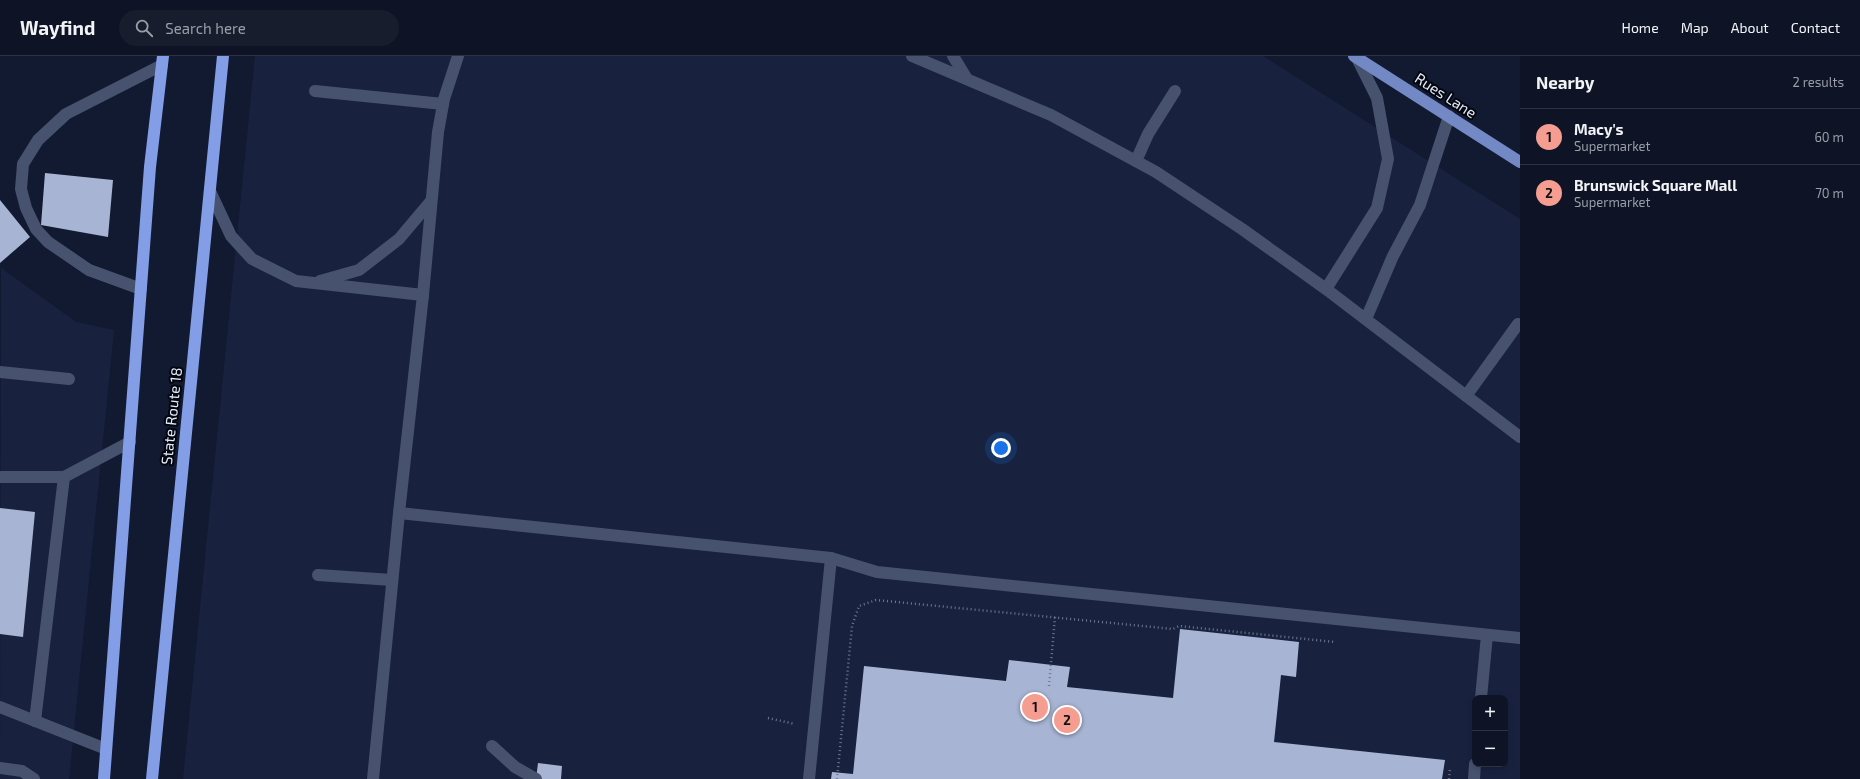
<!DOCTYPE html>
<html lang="en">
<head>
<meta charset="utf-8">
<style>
  :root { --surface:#0e1425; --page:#171d2d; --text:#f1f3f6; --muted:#9b9ea7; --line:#2e3342; --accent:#f59d90 }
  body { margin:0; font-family:"Exo 2",sans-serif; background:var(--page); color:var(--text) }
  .controls { position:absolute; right:12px; bottom:12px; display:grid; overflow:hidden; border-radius:8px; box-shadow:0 2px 6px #0003 }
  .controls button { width:36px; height:36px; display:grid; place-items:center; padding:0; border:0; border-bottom:1px solid var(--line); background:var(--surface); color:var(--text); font:20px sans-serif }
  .you { position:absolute; left:1001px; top:392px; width:14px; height:14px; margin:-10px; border:3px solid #fff; border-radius:50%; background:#1a73e8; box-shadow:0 0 0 6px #1a73e833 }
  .badge { display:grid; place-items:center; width:26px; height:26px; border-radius:50%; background:var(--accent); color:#111; font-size:13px; font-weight:700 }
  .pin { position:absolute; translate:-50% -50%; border:2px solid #fff; box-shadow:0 1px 4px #0006 }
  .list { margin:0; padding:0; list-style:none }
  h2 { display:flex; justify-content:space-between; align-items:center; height:52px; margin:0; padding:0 16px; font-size:17px }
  h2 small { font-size:13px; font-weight:400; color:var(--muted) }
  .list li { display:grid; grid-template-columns:26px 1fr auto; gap:12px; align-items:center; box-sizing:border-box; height:56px; padding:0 16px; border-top:1px solid var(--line) }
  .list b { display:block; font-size:15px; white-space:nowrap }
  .list p { margin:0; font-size:13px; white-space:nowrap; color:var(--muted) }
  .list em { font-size:13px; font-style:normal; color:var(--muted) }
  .icon { flex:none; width:22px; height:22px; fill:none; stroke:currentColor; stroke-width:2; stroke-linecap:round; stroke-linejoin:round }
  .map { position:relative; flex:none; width:1520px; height:723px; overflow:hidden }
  header { display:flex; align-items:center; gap:24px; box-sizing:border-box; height:56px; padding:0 20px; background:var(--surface); border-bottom:1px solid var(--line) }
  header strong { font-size:19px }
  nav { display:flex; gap:22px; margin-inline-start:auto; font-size:14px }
  .search { width:280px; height:36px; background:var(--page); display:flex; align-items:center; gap:10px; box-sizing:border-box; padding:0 14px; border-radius:22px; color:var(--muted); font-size:15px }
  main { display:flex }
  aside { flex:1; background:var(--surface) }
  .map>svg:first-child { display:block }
  .built { fill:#18223f; fill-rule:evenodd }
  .building { fill:#a7b4d3 }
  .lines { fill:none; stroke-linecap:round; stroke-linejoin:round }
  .path { stroke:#70788c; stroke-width:2.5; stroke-dasharray:1 3; stroke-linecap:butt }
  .minor { stroke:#47526f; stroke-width:12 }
  .major { stroke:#7289c5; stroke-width:12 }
  .highway { stroke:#839ee7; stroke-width:12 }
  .labels { text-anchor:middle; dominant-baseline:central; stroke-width:4; stroke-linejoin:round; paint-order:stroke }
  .street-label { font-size:15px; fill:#e3eafa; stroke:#04060f }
</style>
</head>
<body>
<header>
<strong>Wayfind</strong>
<div class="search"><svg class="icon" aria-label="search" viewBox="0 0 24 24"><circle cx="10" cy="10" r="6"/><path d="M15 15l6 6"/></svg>Search here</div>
<nav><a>Home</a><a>Map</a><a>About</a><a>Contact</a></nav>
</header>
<main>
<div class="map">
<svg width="1520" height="723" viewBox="0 0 1520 723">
  <rect width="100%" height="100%" fill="#121a31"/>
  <!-- built -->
  <g class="built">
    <path d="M255 0H1263L1520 163V723H183ZM1475 642H1505V708H1475Z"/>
    <polygon points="1,212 76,266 114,274 69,723 0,723"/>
  </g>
  <!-- building -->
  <g class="building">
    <polygon points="45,117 113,124 108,181 41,169"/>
    <polygon points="0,144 30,181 0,207"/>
    <polygon points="0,452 35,456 23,581 0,578"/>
    <polygon points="1180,573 1299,586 1296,621 1281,619 1274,686 1445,704 1442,723 831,723 832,716 853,718 864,610 1006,625 1009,604 1070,611 1067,631 1173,642"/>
    <polygon points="538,707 562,710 561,723 536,723"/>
  </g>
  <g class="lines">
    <!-- path -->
    <g class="path">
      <polyline points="1049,630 1055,561"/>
      <polyline points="768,662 795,668"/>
      <polyline points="837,723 852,570 859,550 876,544 1173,573 1179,570 1335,586"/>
      <polyline points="1449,723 1450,713"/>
    </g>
    <!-- minor -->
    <g class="minor">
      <polyline points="912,0 1051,59 1156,116 1242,173 1326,233 1520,381"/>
      <polyline points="953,0 967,23"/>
      <polyline points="315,35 443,48"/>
      <polyline points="1136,105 1148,78 1175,35"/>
      <polyline points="210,135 231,180 252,203 296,225 423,239"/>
      <polyline points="320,225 359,214 399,183 431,145"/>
      <polyline points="141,233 89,214 48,186 36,173 26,152 21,133 23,108 38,84 66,58 162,9"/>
      <polyline points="1326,233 1377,152 1388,103 1377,42 1357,2"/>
      <polyline points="1366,263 1393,200 1420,149 1449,60"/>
      <polyline points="0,316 69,323"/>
      <polyline points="1466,340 1518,268"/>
      <polyline points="0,421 64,421 130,386"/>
      <polyline points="399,457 831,502 877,516 1520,582"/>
      <polyline points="318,519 392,524"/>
      <polyline points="1481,642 1487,579"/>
      <polyline points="0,651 106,693"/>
      <polyline points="35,665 64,421"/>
      <polyline points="492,690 515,711 536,723"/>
      <polyline points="0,712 22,715 34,723"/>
      <polyline points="373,723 399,457 423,239 438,76 444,43 458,0"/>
      <polyline points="809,723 831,502"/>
      <polyline points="1474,723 1475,708"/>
    </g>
    <!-- major -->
    <polyline class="major" points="1354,0 1520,106"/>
    <!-- highway -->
    <g class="highway">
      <polyline points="104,723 150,111 163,0"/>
      <polyline points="152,723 223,0"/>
    </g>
  </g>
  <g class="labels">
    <!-- street labels -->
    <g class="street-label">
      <text transform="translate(1446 39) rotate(33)">Rues Lane</text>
      <text transform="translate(171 360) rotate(-84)">State Route 18</text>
    </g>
  </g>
</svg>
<div class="controls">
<button>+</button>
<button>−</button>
</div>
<div class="you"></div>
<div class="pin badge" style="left:1035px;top:651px">1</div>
<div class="pin badge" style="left:1067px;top:664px">2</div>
</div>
<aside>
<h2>Nearby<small>2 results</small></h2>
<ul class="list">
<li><span class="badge">1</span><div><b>Macy's</b><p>Supermarket</p></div><em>60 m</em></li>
<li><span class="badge">2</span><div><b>Brunswick Square Mall</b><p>Supermarket</p></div><em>70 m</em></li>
</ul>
</aside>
</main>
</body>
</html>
